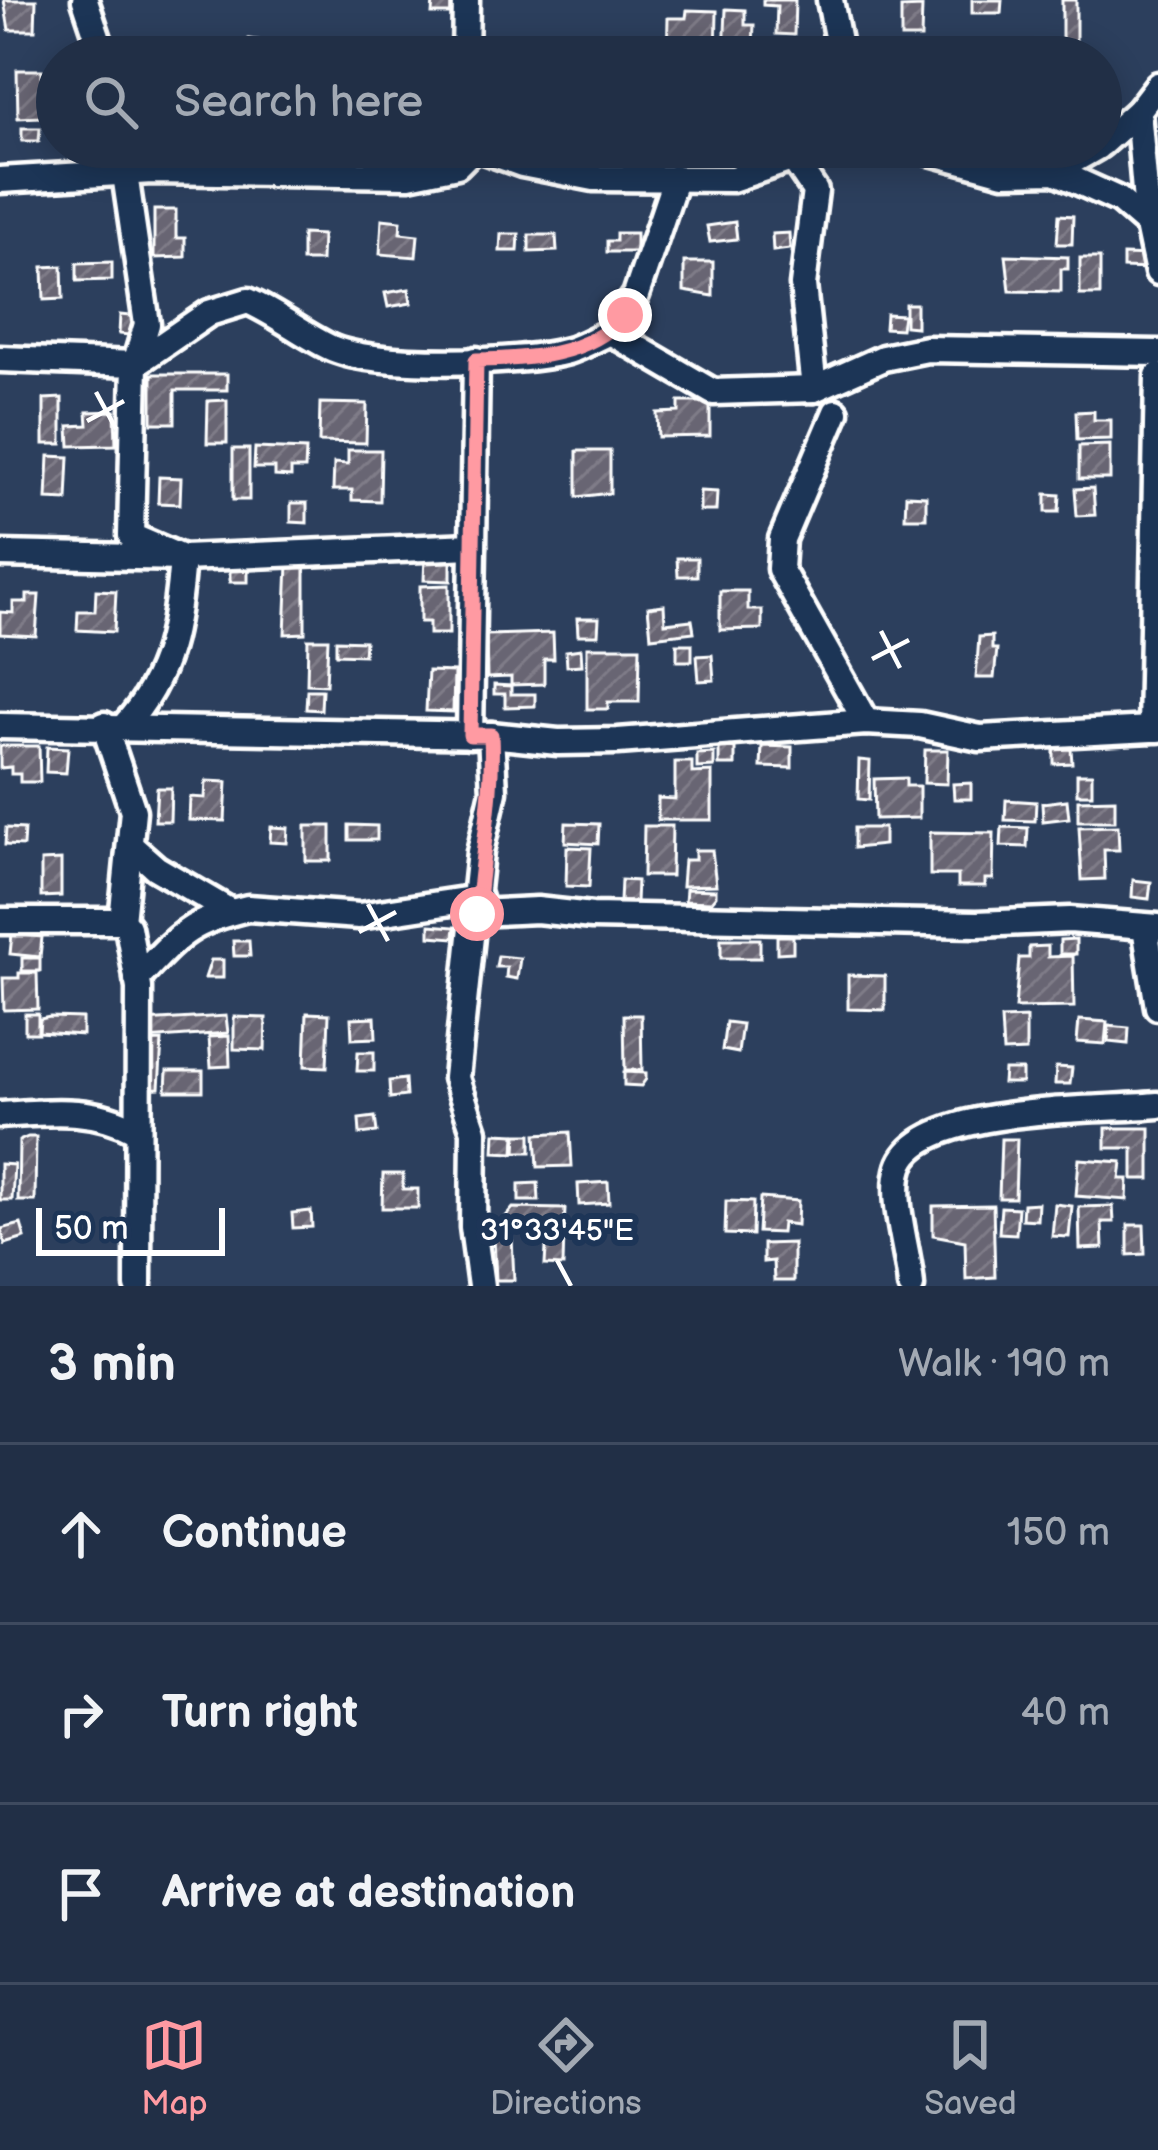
<!DOCTYPE html>
<html lang="en">
<head>
<meta charset="utf-8">
<style>
  :root { --surface:#212f46; --page:#29374d; --text:#f1f3f6; --muted:#a2a9b3; --line:#3e4a5f; --accent:#ff9aa2 }
  body { margin:0; font-family:"Balsamiq Sans",sans-serif; background:var(--page); color:var(--text) }
  .scale { position:absolute; left:36px; bottom:30px; width:189px; box-sizing:border-box; padding-left:12px; border:6px solid #fff; border-top:0; font-size:33px; line-height:42px; white-space:nowrap; color:#fff; -webkit-text-stroke:9px #1d3557; paint-order:stroke }
  .stop { position:absolute; width:36px; height:36px; margin:-27px; border:9px solid #ff9aa2; border-radius:50%; background:#fff }
  .stop.end { background:#ff9aa2; border-color:#fff; box-shadow:0 3px 12px #0008 }
  .list { margin:0; padding:0; list-style:none }
  h2 { display:flex; justify-content:space-between; align-items:center; height:156px; margin:0; padding:0 48px; font-size:51px }
  h2 small { font-size:39px; font-weight:400; color:var(--muted) }
  .list li { display:grid; grid-template-columns:78px 1fr auto; gap:36px; align-items:center; box-sizing:border-box; height:180px; padding:0 48px; border-top:3px solid var(--line) }
  .list b { display:block; font-size:45px; white-space:nowrap }
  .list em { font-size:39px; font-style:normal; color:var(--muted) }
  .icon { flex:none; width:66px; height:66px; fill:none; stroke:currentColor; stroke-width:2; stroke-linecap:round; stroke-linejoin:round }
  .map { position:relative; flex:none; width:1158px; height:1286px; overflow:hidden }
  .search { position:absolute; background:var(--surface); box-shadow:0 6px 30px #0003; left:36px; right:36px; top:36px; height:132px; display:flex; align-items:center; gap:30px; box-sizing:border-box; padding:0 42px; border-radius:66px; color:var(--muted); font-size:45px }
  .sheet { height:696px; background:var(--surface) }
  nav { display:flex; justify-content:space-around; align-items:center; box-sizing:border-box; height:168px; border-top:3px solid var(--line); background:var(--surface); font-size:33px; color:var(--muted) }
  nav a { display:grid; justify-items:center; gap:6px }
  nav .on { color:var(--accent) }
  .map>svg:first-child { display:block }
  .building { fill:url(#building-hatch); stroke:#fff; stroke-width:3 }
  .lines { fill:none; stroke-linecap:round; stroke-linejoin:round }
  .minor-casing { stroke:#fff; stroke-width:33 }
  .minor { stroke:#1d3557; stroke-width:24 }
  .route { stroke:#ff9aa2; stroke-width:15 }
  .ticks { fill:none; stroke:#fff; stroke-width:4.5 }
  .ticks-label { font-size:30px; text-anchor:middle; fill:#fff; stroke:#1d3557; stroke-width:12; stroke-linejoin:round; paint-order:stroke }
</style>
</head>
<body>
<div class="map">
<svg width="1158" height="1286" viewBox="0 0 1158 1286">
  <defs>
    <pattern id="building-hatch" width="6" height="6" patternUnits="userSpaceOnUse" patternTransform="scale(3)"><rect width="6" height="6" fill="#686573"/><path d="M-1 1l2-2M0 6l6-6M5 7l2-2" fill="none" stroke="#7f7c88"/></pattern>
  </defs>
  <rect width="100%" height="100%" fill="#2c3f5d"/>
  <filter id="ink" filterUnits="userSpaceOnUse"><feTurbulence type="fractalNoise" baseFrequency=".00833" numOctaves="2"/><feDisplacementMap in="SourceGraphic" scale="24" xChannelSelector="R" yChannelSelector="G"/><feConvolveMatrix kernelMatrix="1 2 1 2 8 2 1 2 1" color-interpolation-filters="sRGB"/></filter>
  <g filter="url(#ink)">
    <!-- building -->
    <g class="building">
      <polygon points="4,0 36,0 35,30 9,30"/>
      <polygon points="763,0 795,0 794,35 776,34 777,6 763,5"/>
      <polygon points="972,0 1002,0 1001,13 972,13"/>
      <polygon points="1062,0 1076,0 1076,57 1004,57 1004,46 1062,47"/>
      <polygon points="433,1 451,2 451,14 432,14"/>
      <polygon points="922,7 921,38 901,38 901,8"/>
      <polygon points="726,9 745,10 745,25 754,25 753,44 745,43 744,57 724,57"/>
      <polygon points="687,10 717,11 716,57 667,57 668,18 686,18"/>
      <polygon points="249,39 265,41 263,55 247,54"/>
      <polygon points="17,70 42,70 42,117 18,118"/>
      <polygon points="22,128 40,128 39,141 22,141"/>
      <polygon points="154,210 176,210 176,238 185,238 185,257 154,258"/>
      <polygon points="1059,215 1073,216 1072,244 1057,244"/>
      <polygon points="382,219 401,221 400,233 418,235 416,257 380,254"/>
      <polygon points="735,222 737,239 710,242 707,226"/>
      <polygon points="616,233 636,233 636,252 607,252 607,241 616,241"/>
      <polygon points="789,233 790,249 773,251 772,234"/>
      <polygon points="302,234 322,235 321,261 302,261"/>
      <polygon points="501,234 519,234 518,251 500,251"/>
      <polygon points="529,235 556,235 557,251 529,252"/>
      <polygon points="1006,255 1068,257 1068,269 1061,269 1061,292 1010,291"/>
      <polygon points="1123,255 1152,256 1151,269 1123,268"/>
      <rect x="1080" y="258" width="20" height="37"/>
      <polygon points="112,262 112,280 77,281 77,263"/>
      <polygon points="684,262 713,262 713,296 684,291"/>
      <polygon points="62,266 63,299 44,300 43,267"/>
      <polygon points="409,289 411,303 388,307 385,293"/>
      <polygon points="905,304 916,304 916,327 905,326"/>
      <polygon points="886,314 903,315 901,329 885,328"/>
      <polygon points="120,315 140,317 139,336 119,334"/>
      <polygon points="152,374 227,374 227,390 175,390 175,423 152,423"/>
      <polygon points="62,398 62,444 44,444 44,399"/>
      <polygon points="227,400 227,443 207,443 208,401"/>
      <polygon points="679,402 710,402 710,436 658,437 657,413 679,412"/>
      <polygon points="320,403 367,404 366,443 319,442"/>
      <polygon points="115,411 116,445 70,446 69,426 88,425 87,412"/>
      <polygon points="1094,411 1094,420 1111,420 1111,439 1077,440 1076,412"/>
      <polygon points="1110,445 1110,479 1079,479 1079,446"/>
      <polygon points="255,448 306,450 305,469 291,469 291,477 275,476 275,468 254,468"/>
      <rect x="233" y="449" width="16" height="51"/>
      <polygon points="348,450 381,450 380,501 352,500 352,490 333,490 334,463 348,464"/>
      <polygon points="577,451 610,451 610,493 577,497"/>
      <polygon points="49,456 69,457 67,500 47,499"/>
      <polygon points="159,477 181,478 180,504 158,503"/>
      <polygon points="1093,488 1095,515 1077,516 1075,489"/>
      <polygon points="700,491 717,492 716,511 700,511"/>
      <polygon points="1046,494 1060,495 1059,512 1046,512"/>
      <polygon points="906,495 926,496 926,518 905,518"/>
      <polygon points="291,503 307,503 307,523 291,522"/>
      <polygon points="425,556 451,556 451,581 424,580"/>
      <polygon points="677,558 697,558 697,576 678,576"/>
      <polygon points="248,562 248,582 230,582 230,566"/>
      <polygon points="288,564 305,564 305,633 285,634"/>
      <polygon points="449,585 449,634 429,634 429,622 420,622 420,586"/>
      <polygon points="96,590 116,591 114,632 77,630 78,611 95,611"/>
      <polygon points="720,591 748,591 748,610 762,610 762,629 720,630"/>
      <polygon points="27,595 39,595 36,636 0,634 0,612 13,613 13,602 27,602"/>
      <polygon points="664,605 665,623 692,620 694,632 651,637 648,607"/>
      <polygon points="577,618 599,618 598,635 578,635"/>
      <polygon points="553,633 554,659 544,659 544,684 511,685 511,677 487,678 486,635"/>
      <polygon points="992,636 992,649 997,649 994,678 976,678 979,637"/>
      <polygon points="308,639 328,639 326,685 307,684"/>
      <polygon points="336,640 365,641 364,655 336,654"/>
      <rect x="677" y="644" width="15" height="17"/>
      <polygon points="587,647 640,647 639,702 608,702 608,709 587,709"/>
      <polygon points="581,649 582,665 567,666 566,651"/>
      <polygon points="712,655 714,680 699,681 697,656"/>
      <polygon points="428,671 454,672 453,712 426,711"/>
      <polygon points="494,685 511,686 511,694 535,694 535,706 505,707 505,694 494,694"/>
      <polygon points="307,690 322,690 321,710 306,709"/>
      <polygon points="0,746 39,746 40,782 20,782 20,774 11,774 11,767 0,768"/>
      <polygon points="762,746 792,747 792,768 761,767"/>
      <polygon points="47,747 68,748 66,773 46,772"/>
      <polygon points="719,747 735,748 735,765 719,765"/>
      <polygon points="1071,749 1072,763 1054,764 1054,750"/>
      <polygon points="925,750 948,750 947,784 924,783"/>
      <polygon points="714,753 714,767 697,768 697,754"/>
      <polygon points="859,760 870,761 869,800 858,799"/>
      <polygon points="675,762 692,762 692,773 712,772 712,820 658,820 658,798 675,799"/>
      <rect x="1077" y="774" width="15" height="20"/>
      <polygon points="906,778 906,786 919,786 919,818 875,819 874,779"/>
      <polygon points="206,781 227,782 225,821 189,820 190,797 205,798"/>
      <polygon points="971,783 971,799 954,799 953,784"/>
      <polygon points="157,788 171,788 170,821 155,821"/>
      <polygon points="1115,799 1115,821 1078,821 1078,800"/>
      <polygon points="1006,800 1036,802 1035,821 1005,820"/>
      <polygon points="1067,800 1069,818 1043,821 1042,803"/>
      <polygon points="566,823 599,824 598,844 565,842"/>
      <polygon points="349,825 377,826 377,840 349,840"/>
      <rect x="306" y="826" width="25" height="35"/>
      <polygon points="644,826 672,826 671,876 643,876"/>
      <polygon points="1118,826 1119,850 1104,850 1105,879 1082,880 1079,827"/>
      <polygon points="271,827 288,828 287,843 270,842"/>
      <polygon points="1002,827 1028,828 1027,847 1001,846"/>
      <polygon points="6,828 24,829 23,846 5,845"/>
      <polygon points="854,828 884,828 884,845 854,848"/>
      <polygon points="930,832 994,833 993,879 985,879 985,886 958,886 958,875 930,875"/>
      <polygon points="567,847 591,848 589,887 566,886"/>
      <polygon points="695,850 712,850 716,885 682,886 684,860 695,860"/>
      <polygon points="61,860 61,896 41,897 41,861"/>
      <polygon points="621,880 637,881 636,902 620,902"/>
      <polygon points="1133,880 1151,882 1149,899 1132,897"/>
      <polygon points="686,889 716,890 716,896 711,902 685,901"/>
      <polygon points="430,925 455,927 454,938 430,936"/>
      <polygon points="12,934 42,937 40,957 10,954"/>
      <polygon points="777,936 793,936 793,952 777,953"/>
      <rect x="721" y="939" width="39" height="19"/>
      <polygon points="1076,939 1076,954 1060,954 1060,940"/>
      <polygon points="233,941 249,941 250,956 234,956"/>
      <polygon points="1048,946 1048,957 1073,956 1074,1007 1015,1008 1019,958 1029,958 1029,947"/>
      <polygon points="498,956 520,958 517,979 506,977 507,967 496,967"/>
      <rect x="22" y="958" width="18" height="13"/>
      <polygon points="211,960 223,960 223,978 205,978"/>
      <polygon points="19,973 37,973 38,1009 4,1010 3,978 19,978"/>
      <polygon points="848,975 885,976 885,1010 848,1009"/>
      <polygon points="307,1013 329,1014 327,1067 305,1066"/>
      <rect x="25" y="1014" width="13" height="19"/>
      <polygon points="624,1015 641,1015 642,1070 625,1070"/>
      <polygon points="226,1016 228,1033 146,1039 144,1021"/>
      <polygon points="50,1017 82,1018 82,1035 39,1032 40,1019"/>
      <polygon points="234,1017 266,1018 265,1050 234,1049"/>
      <polygon points="375,1017 376,1038 352,1039 351,1018"/>
      <polygon points="1026,1018 1026,1051 1003,1052 1001,1019"/>
      <polygon points="1079,1020 1107,1022 1105,1044 1077,1042"/>
      <polygon points="726,1022 742,1024 738,1053 722,1050"/>
      <polygon points="1109,1026 1129,1028 1128,1044 1108,1042"/>
      <polygon points="229,1036 230,1066 211,1067 209,1037"/>
      <polygon points="162,1041 159,1088 143,1089 143,1042"/>
      <polygon points="358,1052 374,1052 374,1071 357,1071"/>
      <polygon points="1056,1067 1072,1068 1070,1084 1055,1084"/>
      <polygon points="1004,1070 1022,1070 1022,1083 1003,1083"/>
      <polygon points="167,1071 203,1071 203,1091 166,1091"/>
      <polygon points="624,1072 646,1073 646,1079 641,1086 624,1085"/>
      <polygon points="405,1079 406,1096 390,1098 389,1081"/>
      <polygon points="375,1117 377,1132 360,1134 359,1119"/>
      <polygon points="1106,1128 1150,1128 1150,1179 1133,1179 1133,1148 1106,1148"/>
      <polygon points="570,1132 572,1166 538,1167 536,1134"/>
      <polygon points="495,1133 515,1134 514,1153 494,1152"/>
      <polygon points="517,1134 531,1134 531,1152 516,1152"/>
      <polygon points="28,1137 36,1137 35,1201 18,1201 19,1141"/>
      <polygon points="1001,1139 1017,1139 1015,1198 999,1198"/>
      <polygon points="1079,1159 1122,1162 1120,1179 1128,1179 1127,1200 1076,1196"/>
      <polygon points="0,1164 14,1165 12,1200 0,1200"/>
      <polygon points="383,1174 403,1174 403,1189 418,1189 418,1208 382,1208"/>
      <polygon points="608,1182 609,1203 579,1205 578,1184"/>
      <polygon points="538,1183 539,1201 519,1201 519,1184"/>
      <polygon points="760,1198 798,1201 797,1225 782,1223 781,1233 758,1232"/>
      <polygon points="726,1201 753,1202 752,1235 725,1234"/>
      <polygon points="1038,1203 1037,1220 1022,1219 1023,1204"/>
      <polygon points="1055,1204 1072,1206 1069,1237 1052,1236"/>
      <polygon points="993,1205 995,1277 966,1279 965,1241 933,1235 933,1206"/>
      <polygon points="1113,1206 1114,1222 1102,1222 1103,1248 1080,1249 1079,1207"/>
      <polygon points="1001,1207 1018,1208 1016,1234 999,1233"/>
      <polygon points="513,1208 565,1209 564,1228 496,1228"/>
      <polygon points="311,1211 312,1227 293,1228 292,1213"/>
      <polygon points="21,1224 25,1238 5,1244 1,1229"/>
      <polygon points="1128,1225 1144,1225 1145,1254 1128,1255"/>
      <polygon points="547,1231 564,1232 563,1266 545,1265"/>
      <polygon points="512,1237 514,1280 496,1280 494,1238"/>
      <polygon points="793,1243 793,1281 774,1281 773,1261 763,1262 763,1244"/>
    </g>
    <g class="lines">
      <!-- minor casing -->
      <g class="minor-casing">
        <g id="minor">
          <polyline points="85,0 104,57"/>
          <polyline points="830,0 841,57"/>
          <polyline points="465,57 466,0"/>
          <polyline points="1138,111 1148,225"/>
          <polyline points="1101,144 1138,111 1158,85"/>
          <path d="M121 147 147 324 135 364 131 536 182 558C177 623 170 676 125 725"/>
          <polyline points="475,147 522,164 594,178 732,179 827,147"/>
          <polyline points="912,147 1004,172 1055,171 1119,200 1148,225 1158,272"/>
          <polyline points="802,150 794,160 815,191 803,285 814,389"/>
          <polyline points="1055,171 1097,147"/>
          <polyline points="0,180 152,171 409,175 457,165 475,147"/>
          <polyline points="610,332 636,295 676,177"/>
          <path d="M0 359 135 364 209 313 248 301C279 315 302 334 329 347 372 368 521 364 568 351 582 347 597 338 610 332L713 392 814 389 883 358 927 349 1158 353"/>
          <polyline points="1158,376 1151,729 1158,729"/>
          <polyline points="836,412 782,539 780,569 866,722"/>
          <polyline points="0,554 182,558 473,546"/>
          <polyline points="104,725 133,811 122,921"/>
          <polyline points="0,726 491,735 558,742 618,741 866,722 920,725 980,738 1151,729"/>
          <polyline points="470,735 476,360"/>
          <polyline points="131,846 156,868 231,912"/>
          <polyline points="477,913 537,910 592,916 977,924 1070,920 1158,927"/>
          <polyline points="0,921 122,921 128,927 139,988 138,1286"/>
          <polyline points="1145,927 1158,1007"/>
          <path d="M137 979C179 935 188 922 248 908L359 916 478 898"/>
          <path d="M0 1115C48 1112 95 1106 137 1131"/>
          <polyline points="481,1286 473,1227 474,1131 456,1078 480,852 494,791 491,735"/>
          <path d="M911 1286C909 1252 890 1200 900 1167 920 1104 1101 1111 1158 1105"/>
        </g>
      </g>
      <!-- minor -->
      <use href="#minor" class="minor"/>
    </g>
  </g>
  <g class="lines" filter="url(#ink)">
    <!-- route -->
    <path class="route" d="M477 914C481 853 494 796 491 735H470L476 360C528 359 588 357 625 315"/>
  </g>
  <!-- ticks -->
  <path class="ticks" d="M96 392 116 429M87 421 124 401M881 631 900 668M872 659 909 640M368 904 388 941M359 932 396 912M557 1260 571 1286"/>
  <g class="ticks-label">
    <text x="557" y="1240">31°33'45"E</text>
  </g>
</svg>
<div class="scale">50 m</div>
<div class="stop" style="left:477px;top:914px"></div>
<div class="stop end" style="left:625px;top:315px"></div>
<div class="search"><svg class="icon" aria-label="search" viewBox="0 0 24 24"><circle cx="10" cy="10" r="6"/><path d="M15 15l6 6"/></svg>Search here</div>
</div>
<section class="sheet">
<h2>3 min<small>Walk · 190 m</small></h2>
<ul class="list">
<li><svg class="icon" aria-label="ahead" viewBox="0 0 24 24"><path d="M12 20V5M6 11l6-6 6 6"/></svg><div><b>Continue</b></div><em>150 m</em></li>
<li><svg class="icon" aria-label="right" viewBox="0 0 24 24"><path d="M7 20v-9h11M14 6l5 5-5 5"/></svg><div><b>Turn right</b></div><em>40 m</em></li>
<li><svg class="icon" aria-label="arrive" viewBox="0 0 24 24"><path d="M6 21V4h12l-3 4 3 4H6"/></svg><div><b>Arrive at destination</b></div></li>
</ul>
</section>
<nav>
<a class="on"><svg class="icon" aria-label="map" viewBox="0 0 24 24"><path d="M3 6l6-2 6 2 6-2v14l-6 2-6-2-6 2zM9 4v14M15 6v14"/></svg>Map</a>
<a><svg class="icon" aria-label="directions" viewBox="0 0 24 24"><path d="M12 3l9 9-9 9-9-9zM9 14v-3h6M13 9l2 2-2 2"/></svg>Directions</a>
<a><svg class="icon" aria-label="saved" viewBox="0 0 24 24"><path d="M7 4h10v16l-5-4-5 4z"/></svg>Saved</a>
</nav>
</body>
</html>
